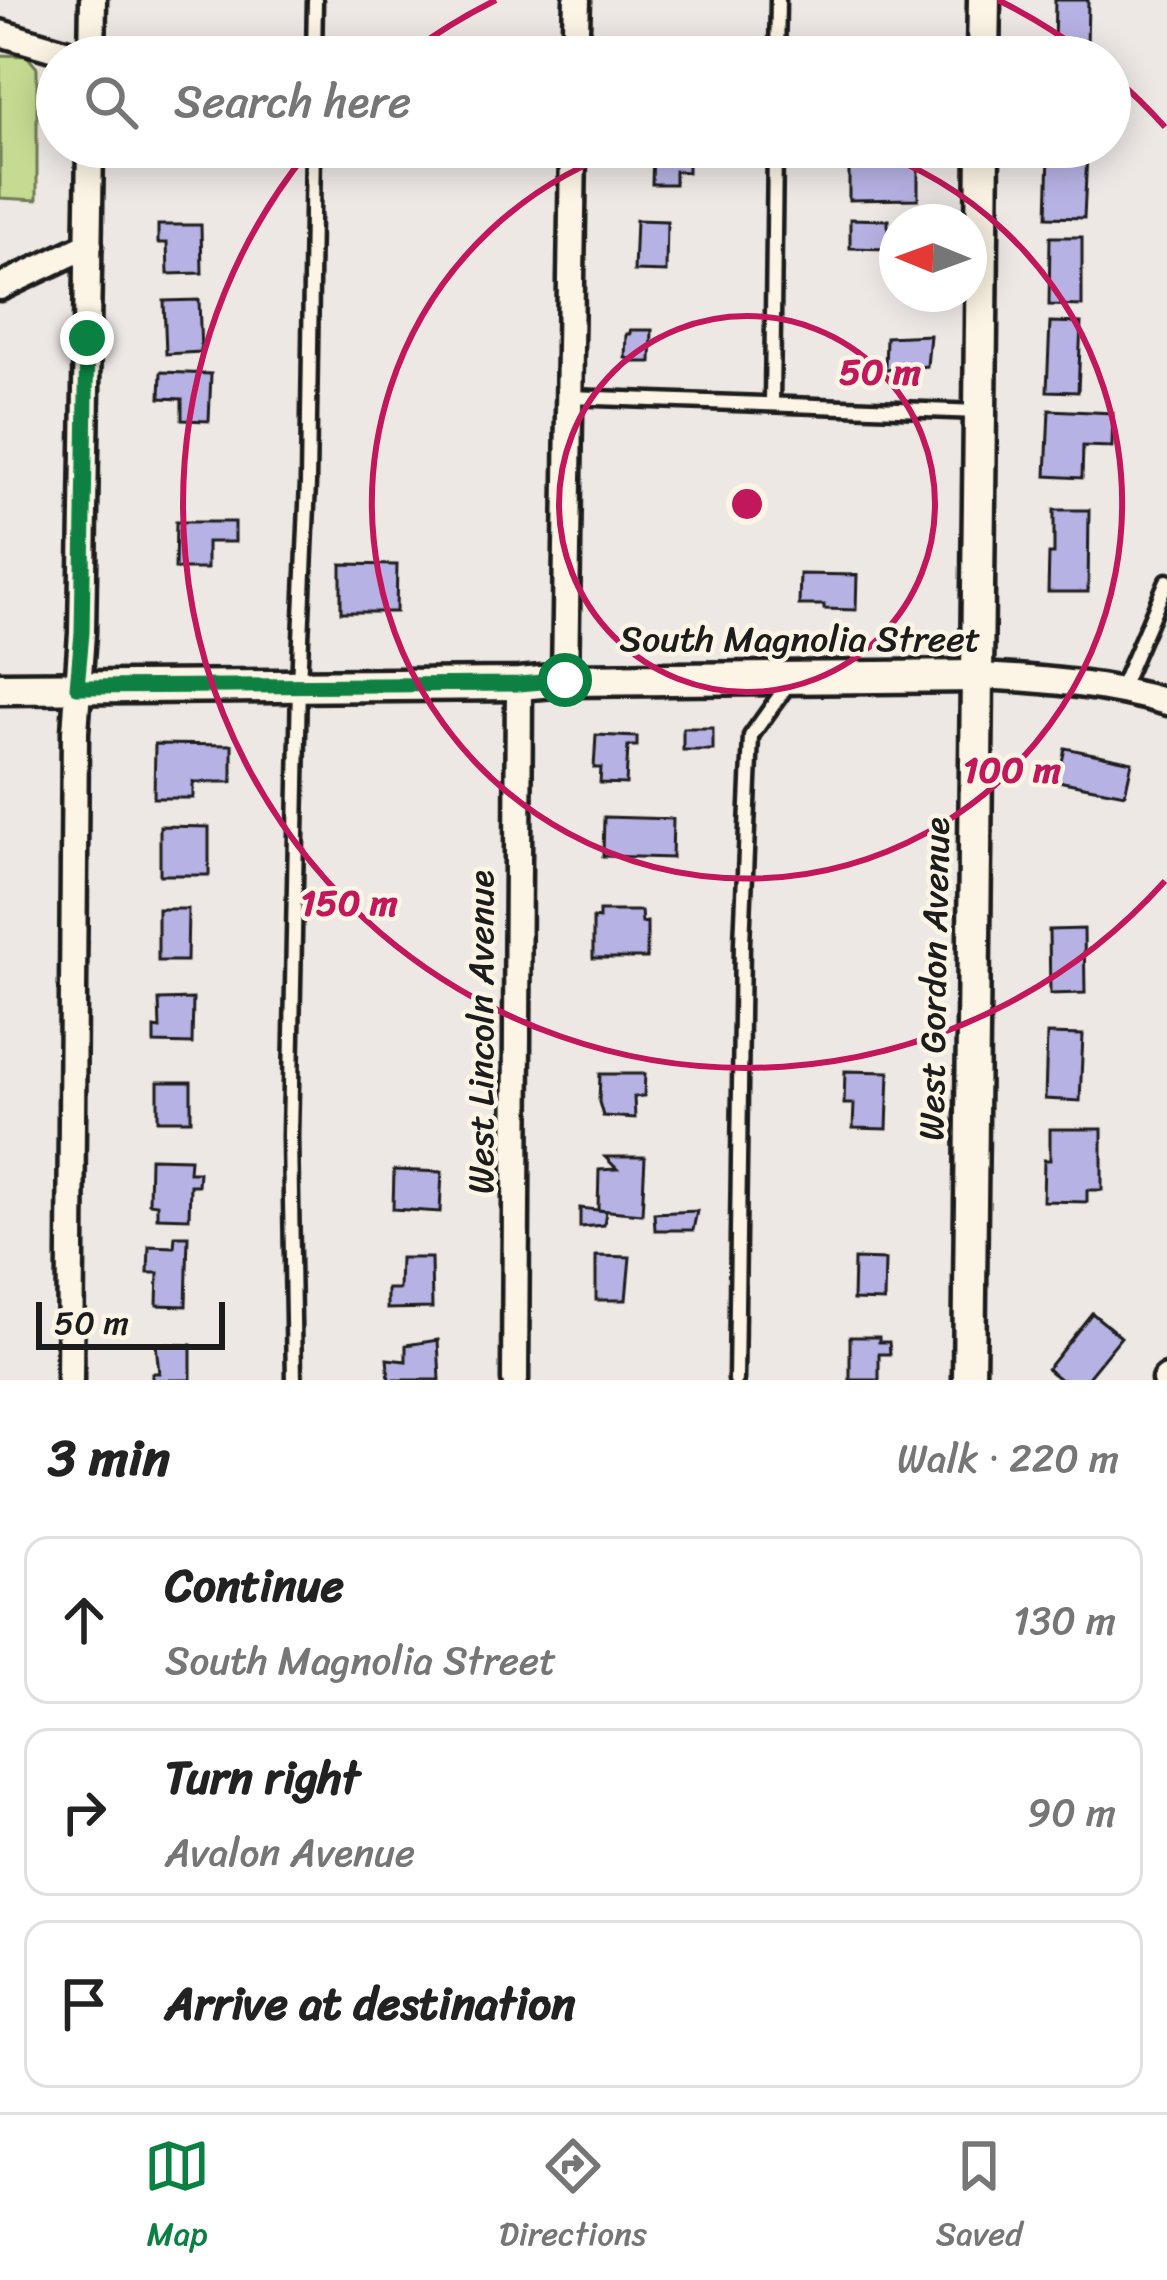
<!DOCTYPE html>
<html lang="en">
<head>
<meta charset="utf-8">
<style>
  :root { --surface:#fff; --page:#f6f6f6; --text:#222; --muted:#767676; --line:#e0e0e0; --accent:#0b8043 }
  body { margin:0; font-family:Sriracha,sans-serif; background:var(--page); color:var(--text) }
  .compass { position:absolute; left:879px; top:204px; width:108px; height:108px; border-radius:50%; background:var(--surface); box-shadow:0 6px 30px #0003; rotate:271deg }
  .scale { position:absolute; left:36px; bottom:30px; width:189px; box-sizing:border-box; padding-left:12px; border:6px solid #1c1c1c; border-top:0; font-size:33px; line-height:42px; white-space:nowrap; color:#1c1c1c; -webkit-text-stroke:9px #fcf5e5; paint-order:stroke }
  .stop { position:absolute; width:36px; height:36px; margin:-27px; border:9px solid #0b8043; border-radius:50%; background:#fff }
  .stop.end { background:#0b8043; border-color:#fff; box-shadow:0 3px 12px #0008 }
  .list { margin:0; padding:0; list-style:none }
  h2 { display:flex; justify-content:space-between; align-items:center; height:156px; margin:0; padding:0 48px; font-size:51px }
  h2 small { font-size:39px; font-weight:400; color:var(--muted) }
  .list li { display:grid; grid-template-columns:78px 1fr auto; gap:36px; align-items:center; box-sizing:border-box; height:168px; margin:0 24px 24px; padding:0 24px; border:3px solid var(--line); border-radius:24px }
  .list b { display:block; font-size:45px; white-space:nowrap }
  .list p { margin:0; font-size:39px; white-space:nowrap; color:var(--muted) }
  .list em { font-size:39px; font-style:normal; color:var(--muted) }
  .icon { flex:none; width:66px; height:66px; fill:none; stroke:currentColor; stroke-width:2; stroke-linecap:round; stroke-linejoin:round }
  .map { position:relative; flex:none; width:1167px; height:1380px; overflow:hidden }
  .search { position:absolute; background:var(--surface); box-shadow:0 6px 30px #0003; left:36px; right:36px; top:36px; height:132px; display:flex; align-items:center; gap:30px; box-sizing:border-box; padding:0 42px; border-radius:66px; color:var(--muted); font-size:45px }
  .sheet { height:732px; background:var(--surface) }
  nav { display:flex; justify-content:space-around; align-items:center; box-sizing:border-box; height:168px; border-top:3px solid var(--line); background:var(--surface); font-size:33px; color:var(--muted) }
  nav a { display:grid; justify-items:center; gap:6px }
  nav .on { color:var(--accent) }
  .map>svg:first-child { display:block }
  .green { fill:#c5db91; stroke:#707c56; stroke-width:3 }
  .building { fill:#b7b2e4; stroke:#1c1c1c; stroke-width:3 }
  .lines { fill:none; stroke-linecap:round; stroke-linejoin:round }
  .service-casing { stroke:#1c1c1c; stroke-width:21 }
  .minor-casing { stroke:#1c1c1c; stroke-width:33 }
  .tertiary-casing { stroke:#1c1c1c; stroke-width:39 }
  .service { stroke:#fcf5e5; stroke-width:12 }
  .minor { stroke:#fcf5e5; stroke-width:24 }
  .tertiary { stroke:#fcf5e5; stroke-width:30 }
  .route { stroke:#0b8043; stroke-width:15 }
  .ring { fill:none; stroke:#c2185b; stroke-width:6 }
  .labels { text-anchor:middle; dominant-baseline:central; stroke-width:9; stroke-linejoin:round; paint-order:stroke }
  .street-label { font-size:36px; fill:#1c1c1c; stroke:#fcf5e5 }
  .centre { fill:#c2185b; stroke:#fcf5e5; stroke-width:6 }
  .ring-label { font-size:36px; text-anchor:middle; font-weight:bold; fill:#c2185b; stroke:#fcf5e5; stroke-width:9; stroke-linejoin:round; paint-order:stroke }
</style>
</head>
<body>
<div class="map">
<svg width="1167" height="1380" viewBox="0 0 1167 1380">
  <rect width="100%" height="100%" fill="#eee8e5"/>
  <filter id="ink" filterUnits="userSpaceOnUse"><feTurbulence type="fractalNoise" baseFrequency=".00833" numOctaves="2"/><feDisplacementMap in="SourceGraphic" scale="24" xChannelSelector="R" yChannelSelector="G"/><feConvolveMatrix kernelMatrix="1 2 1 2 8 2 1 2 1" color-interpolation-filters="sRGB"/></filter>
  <g filter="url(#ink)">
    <!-- green -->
    <polygon class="green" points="0,55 27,56 37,68 37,200 0,198"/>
    <!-- building -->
    <g class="building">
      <polygon points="1055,0 1088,0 1087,49 1054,48"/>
      <polygon points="653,151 688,152 688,172 675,171 675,184 652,184"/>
      <polygon points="1049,153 1087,154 1084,218 1047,217"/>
      <polygon points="880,154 918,154 918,199 849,200 849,169 879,168"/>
      <polygon points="850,219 888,220 888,249 850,248"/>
      <polygon points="636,220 667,221 666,272 634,271"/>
      <polygon points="158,225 201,225 202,273 168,274 167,243 158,243"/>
      <polygon points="1050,237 1082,237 1082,306 1049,305"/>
      <polygon points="199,300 201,352 166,354 164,301"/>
      <polygon points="1050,322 1081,323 1078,392 1047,391"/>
      <polygon points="630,330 652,330 651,362 632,362 631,359 625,358 626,334 630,334"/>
      <polygon points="930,335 927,366 885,370 886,337"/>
      <polygon points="161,372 211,374 209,421 182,420 182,399 160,398"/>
      <polygon points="1049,410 1113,413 1112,447 1083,446 1082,478 1046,476"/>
      <polygon points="1054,510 1089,510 1088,592 1048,592 1049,554 1054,554"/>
      <polygon points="176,522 235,522 235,542 207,542 207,569 175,569"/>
      <polygon points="341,564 397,565 396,612 341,612"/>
      <polygon points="800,574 857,575 856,610 824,609 824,605 799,605"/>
      <rect x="683" y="728" width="30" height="22"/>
      <polygon points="596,735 637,737 637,746 628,746 626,784 600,783 601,768 594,768"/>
      <polygon points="155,744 232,745 232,782 193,782 193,798 154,798"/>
      <polygon points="1065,748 1132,762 1125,794 1058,781"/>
      <polygon points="604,817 673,819 672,858 603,856"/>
      <polygon points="160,826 209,827 209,875 160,875"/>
      <polygon points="158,909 188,909 187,961 158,961"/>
      <polygon points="599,911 641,911 642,923 647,922 647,958 593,958 593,918 599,919"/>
      <polygon points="1084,929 1085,993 1050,994 1049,930"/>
      <polygon points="193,999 192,1044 154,1043 154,1028 160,1029 159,1000"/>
      <polygon points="1047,1034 1083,1035 1080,1101 1045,1099"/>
      <polygon points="845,1071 889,1072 887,1129 853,1128 854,1104 844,1104"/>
      <polygon points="600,1074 645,1074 644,1096 634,1097 635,1118 603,1116 599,1102"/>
      <rect x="158" y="1082" width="33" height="38"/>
      <polygon points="1050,1129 1102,1129 1102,1190 1087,1190 1087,1202 1043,1201 1044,1160 1050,1160"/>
      <polygon points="605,1157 645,1157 642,1214 598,1210 599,1170 617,1169"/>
      <polygon points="150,1158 190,1159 189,1172 199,1172 198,1185 190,1185 189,1218 157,1217 157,1204 149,1203"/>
      <polygon points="394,1170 442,1172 440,1212 393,1209"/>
      <polygon points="580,1208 606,1211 604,1225 580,1227"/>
      <polygon points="697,1211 693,1230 655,1230 654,1213"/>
      <polygon points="175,1236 188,1236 186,1306 157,1305 158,1273 148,1273 149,1246 174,1247"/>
      <polygon points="596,1256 630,1257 626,1300 596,1300"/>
      <polygon points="400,1258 431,1258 432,1308 387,1309 387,1289 399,1289"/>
      <polygon points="854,1259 885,1260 884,1301 853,1300"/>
      <polygon points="1092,1313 1121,1337 1086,1380 1061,1380 1047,1369"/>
      <polygon points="850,1337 879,1337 879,1342 889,1342 890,1354 879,1354 879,1380 850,1380"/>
      <polygon points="438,1340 440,1380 389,1380 387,1359 406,1361 406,1345"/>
      <polygon points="156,1344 191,1345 191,1380 152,1380 152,1373 159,1373"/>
    </g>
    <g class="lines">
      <!-- service casing -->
      <g class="service-casing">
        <g id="service">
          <polyline points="314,57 315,0"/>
          <polyline points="777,57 778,0"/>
          <polyline points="569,397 980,412"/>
          <polyline points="772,404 775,147"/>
          <polyline points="1120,690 1167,581"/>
          <polyline points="294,1380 290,1136 299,684 308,483 313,147"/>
          <polyline points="736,1380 742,943 751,736 791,680"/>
        </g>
      </g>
      <!-- minor casing -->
      <g class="minor-casing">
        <g id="minor">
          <polyline points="0,33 82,57"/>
          <polyline points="92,57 93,0"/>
          <polyline points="575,57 577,0"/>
          <polyline points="0,287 89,245"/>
          <path d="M978 676C1042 679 1105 684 1167 702"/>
          <polyline points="565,680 573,147"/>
          <polyline points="70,1380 75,732 82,633 90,147"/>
          <polyline points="515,1380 519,684"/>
          <polyline points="1165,1380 1167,1378"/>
        </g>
      </g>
      <!-- tertiary casing -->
      <g class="tertiary-casing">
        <g id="tertiary">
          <polyline points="983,57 984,0"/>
          <polyline points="0,688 519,684 565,680 978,676"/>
          <polyline points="969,1380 983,147"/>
        </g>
      </g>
      <!-- service -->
      <use href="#service" class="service"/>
      <!-- minor -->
      <use href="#minor" class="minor"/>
      <!-- tertiary -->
      <use href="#tertiary" class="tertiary"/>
    </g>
  </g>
  <g class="lines" filter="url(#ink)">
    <!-- route -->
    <polyline class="route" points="87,338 82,633 77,687 519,684 565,680"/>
  </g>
  <!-- distance rings -->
  <g class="ring">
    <circle cx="747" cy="504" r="188"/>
    <path d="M863 147A375 375 0 1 1 631 147"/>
    <path d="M1165 881A563 563 0 0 1 309 150M408 54A563 563 0 0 1 496 0M998 0A563 563 0 0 1 1086 54M1113 76A563 563 0 0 1 1165 127"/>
  </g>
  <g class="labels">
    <!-- street labels -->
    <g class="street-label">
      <text x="800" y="639">South Magnolia Street</text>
      <text transform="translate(934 979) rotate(-89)">West Gordon Avenue</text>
      <text transform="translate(481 1032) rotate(-90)">West Lincoln Avenue</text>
    </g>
  </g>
  <circle cx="747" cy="504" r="18" class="centre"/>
  <g class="ring-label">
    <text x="880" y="384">50 m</text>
    <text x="1012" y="782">100 m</text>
    <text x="349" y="915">150 m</text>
  </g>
</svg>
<svg class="compass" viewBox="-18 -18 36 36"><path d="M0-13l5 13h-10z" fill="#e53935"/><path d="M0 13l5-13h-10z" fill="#767676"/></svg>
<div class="scale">50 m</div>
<div class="stop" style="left:565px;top:680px"></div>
<div class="stop end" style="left:87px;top:338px"></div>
<div class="search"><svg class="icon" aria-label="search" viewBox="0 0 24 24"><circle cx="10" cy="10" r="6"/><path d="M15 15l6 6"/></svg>Search here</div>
</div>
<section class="sheet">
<h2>3 min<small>Walk · 220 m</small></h2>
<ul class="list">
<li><svg class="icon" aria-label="ahead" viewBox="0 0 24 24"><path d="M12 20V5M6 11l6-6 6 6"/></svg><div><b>Continue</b><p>South Magnolia Street</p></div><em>130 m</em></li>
<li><svg class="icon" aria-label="right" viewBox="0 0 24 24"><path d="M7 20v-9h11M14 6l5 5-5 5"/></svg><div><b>Turn right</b><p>Avalon Avenue</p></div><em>90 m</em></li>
<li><svg class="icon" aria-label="arrive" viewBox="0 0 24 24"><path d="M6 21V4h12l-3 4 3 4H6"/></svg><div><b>Arrive at destination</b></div></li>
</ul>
</section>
<nav>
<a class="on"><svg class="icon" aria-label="map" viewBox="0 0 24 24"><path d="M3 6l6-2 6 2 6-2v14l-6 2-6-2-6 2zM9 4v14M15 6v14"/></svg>Map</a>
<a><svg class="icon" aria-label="directions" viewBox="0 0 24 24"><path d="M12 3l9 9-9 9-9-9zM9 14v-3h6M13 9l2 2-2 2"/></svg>Directions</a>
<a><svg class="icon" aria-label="saved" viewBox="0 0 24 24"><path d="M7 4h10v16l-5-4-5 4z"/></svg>Saved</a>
</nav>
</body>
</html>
